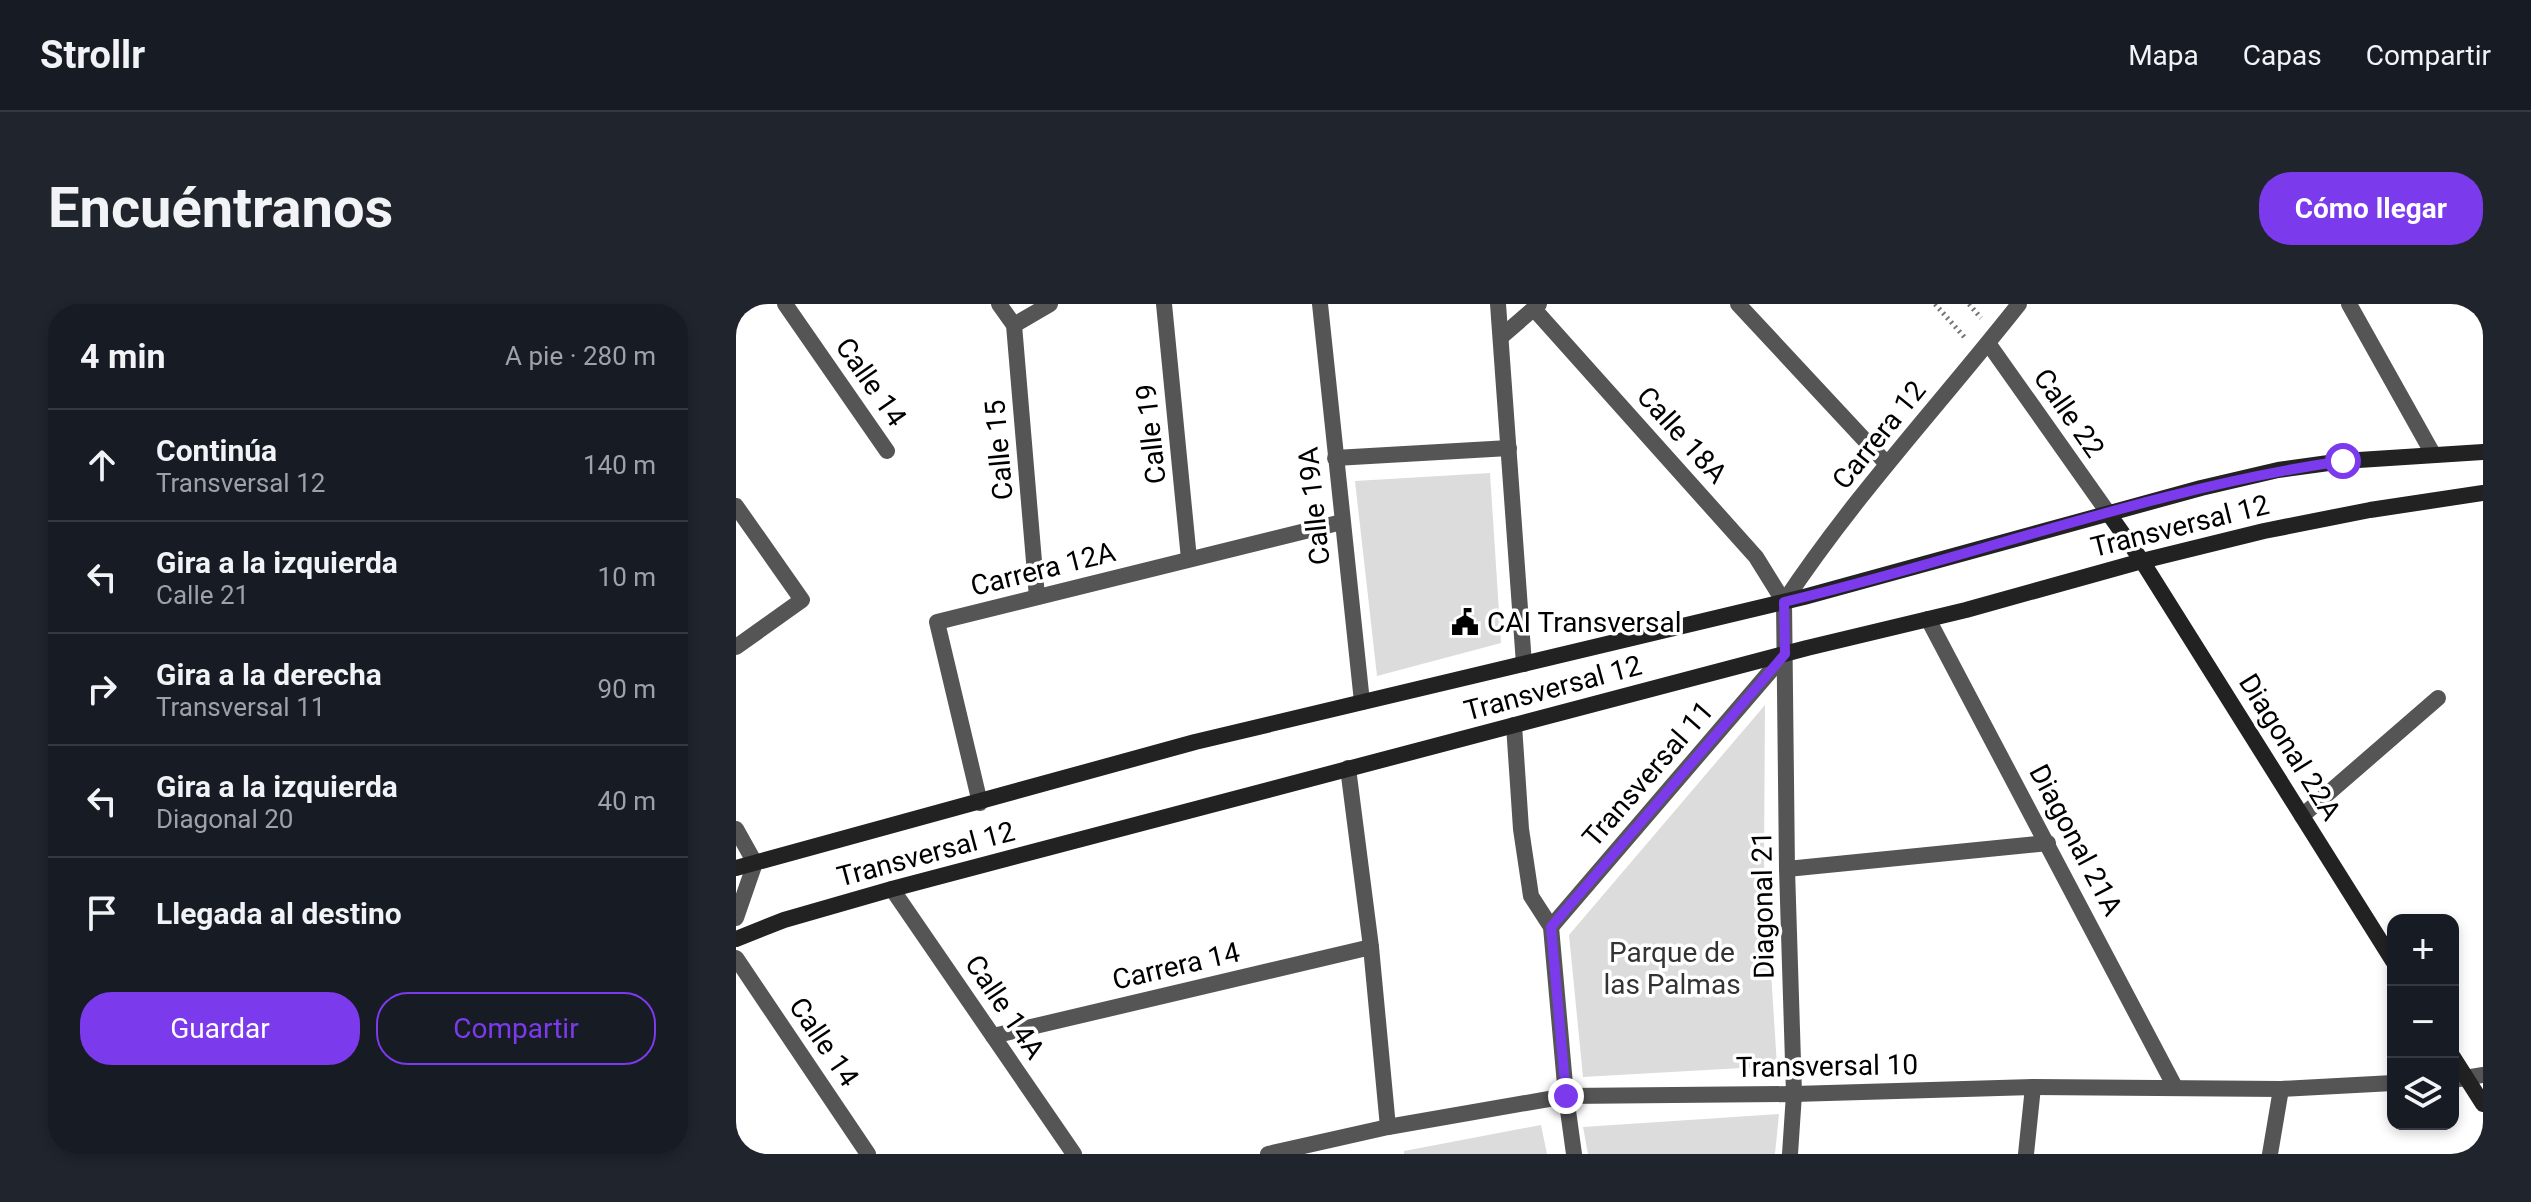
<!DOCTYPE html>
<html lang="es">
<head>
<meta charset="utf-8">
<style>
  :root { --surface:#171b24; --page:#20242c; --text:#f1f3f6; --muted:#9ea1a6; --line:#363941; --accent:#7c3aed }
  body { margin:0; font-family:Roboto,sans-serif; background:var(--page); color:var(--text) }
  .controls { position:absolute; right:24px; bottom:24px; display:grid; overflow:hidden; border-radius:16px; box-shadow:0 4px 12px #0003 }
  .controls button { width:72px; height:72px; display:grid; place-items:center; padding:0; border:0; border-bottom:2px solid var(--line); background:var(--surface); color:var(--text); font:40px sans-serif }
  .stop { position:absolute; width:24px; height:24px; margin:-18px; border:6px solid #7c3aed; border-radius:50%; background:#fff }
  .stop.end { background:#7c3aed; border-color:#fff; box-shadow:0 2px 8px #0008 }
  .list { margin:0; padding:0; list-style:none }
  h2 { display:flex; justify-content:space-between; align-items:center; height:104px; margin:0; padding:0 32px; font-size:34px }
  h2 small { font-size:26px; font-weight:400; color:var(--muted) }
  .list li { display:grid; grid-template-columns:52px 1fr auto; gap:24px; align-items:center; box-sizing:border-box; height:112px; padding:0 32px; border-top:2px solid var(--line) }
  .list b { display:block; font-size:30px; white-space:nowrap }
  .list p { margin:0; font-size:26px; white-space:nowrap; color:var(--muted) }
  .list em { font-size:26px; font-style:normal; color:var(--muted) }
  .actions { display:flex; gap:16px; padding:24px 32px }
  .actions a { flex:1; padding:18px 0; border:2px solid var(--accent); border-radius:32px; text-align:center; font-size:28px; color:var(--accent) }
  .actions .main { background:var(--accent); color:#fff }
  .icon { flex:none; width:44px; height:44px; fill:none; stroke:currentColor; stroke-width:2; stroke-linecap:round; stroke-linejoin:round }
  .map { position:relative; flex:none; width:1747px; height:850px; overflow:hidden; border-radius:32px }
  header { display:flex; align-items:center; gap:48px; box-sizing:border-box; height:112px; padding:0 40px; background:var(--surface); border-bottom:2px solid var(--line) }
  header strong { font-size:38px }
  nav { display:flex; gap:44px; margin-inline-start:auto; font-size:28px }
  .intro { display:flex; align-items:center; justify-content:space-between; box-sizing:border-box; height:192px; padding:0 48px }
  h1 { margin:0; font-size:56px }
  .button { padding:20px 36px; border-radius:32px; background:var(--accent); color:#fff; font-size:28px; font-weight:700 }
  main { display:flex; gap:48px; padding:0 48px }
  aside { flex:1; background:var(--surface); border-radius:32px; box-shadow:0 4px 12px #0003 }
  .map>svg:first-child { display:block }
  .green { fill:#dcdcdc }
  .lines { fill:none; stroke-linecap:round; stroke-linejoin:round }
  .path { stroke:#777; stroke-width:5; stroke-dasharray:2 4; stroke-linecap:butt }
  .minor { stroke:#555; stroke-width:16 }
  .secondary { stroke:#222; stroke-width:16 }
  .route { stroke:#7c3aed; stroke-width:10 }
  .labels { text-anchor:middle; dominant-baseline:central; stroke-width:7; stroke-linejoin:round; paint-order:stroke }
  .street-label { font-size:28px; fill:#000; stroke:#fff }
  .poi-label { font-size:28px; fill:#000; stroke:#fff; text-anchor:start }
  .park-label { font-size:28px; fill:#333; stroke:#fff }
</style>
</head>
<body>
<header>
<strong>Strollr</strong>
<nav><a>Mapa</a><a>Capas</a><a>Compartir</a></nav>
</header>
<div class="intro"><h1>Encuéntranos</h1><a class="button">Cómo llegar</a></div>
<main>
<aside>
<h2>4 min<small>A pie · 280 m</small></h2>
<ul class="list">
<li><svg class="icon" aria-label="ahead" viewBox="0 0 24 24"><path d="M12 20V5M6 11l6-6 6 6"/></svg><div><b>Continúa</b><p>Transversal 12</p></div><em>140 m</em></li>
<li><svg class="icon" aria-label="left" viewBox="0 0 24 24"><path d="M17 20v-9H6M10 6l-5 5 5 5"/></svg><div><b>Gira a la izquierda</b><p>Calle 21</p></div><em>10 m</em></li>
<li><svg class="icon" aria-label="right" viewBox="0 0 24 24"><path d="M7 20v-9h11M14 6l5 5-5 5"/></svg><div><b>Gira a la derecha</b><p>Transversal 11</p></div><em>90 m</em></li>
<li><svg class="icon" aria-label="left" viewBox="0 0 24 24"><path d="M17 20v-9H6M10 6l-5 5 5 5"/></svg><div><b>Gira a la izquierda</b><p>Diagonal 20</p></div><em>40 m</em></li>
<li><svg class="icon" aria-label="arrive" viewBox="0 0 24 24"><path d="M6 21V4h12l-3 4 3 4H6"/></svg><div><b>Llegada al destino</b></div></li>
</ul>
<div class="actions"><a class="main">Guardar</a><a>Compartir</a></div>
</aside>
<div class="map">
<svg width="1747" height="850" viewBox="0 0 1747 850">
  <rect width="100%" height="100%" fill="#fff"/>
  <!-- green -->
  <g class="green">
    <polygon points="754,169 765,339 641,372 619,177"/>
    <polygon points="1029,401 1028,558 1041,762 847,773 833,631"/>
    <polygon points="1043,810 1039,850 852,850 847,823"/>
    <polygon points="805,821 811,850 668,850 668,847"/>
  </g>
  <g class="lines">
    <!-- path -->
    <g class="path">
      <polyline points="1199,0 1230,35"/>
      <polyline points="1233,0 1245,14"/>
    </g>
    <!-- minor -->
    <g class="minor">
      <polyline points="49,0 151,147"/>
      <polyline points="263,0 278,21 301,293"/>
      <polyline points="428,0 453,255"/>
      <polyline points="584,0 626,398"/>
      <polyline points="762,0 788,360"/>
      <polyline points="1002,0 1151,160"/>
      <polyline points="1613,0 1697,150"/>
      <polyline points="798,5 1020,253 1048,298"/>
      <polyline points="278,21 314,0"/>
      <polyline points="765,33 803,0"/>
      <polyline points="1252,39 1373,210"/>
      <polyline points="599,154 773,144"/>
      <polyline points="0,202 66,296 0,343"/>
      <polyline points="1048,298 1051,565 1058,790 1054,850"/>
      <path d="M1048 298C1118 192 1205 99 1283 0"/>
      <polyline points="1192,315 1439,783"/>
      <polyline points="778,421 785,525 795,592 815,623 830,792 838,850"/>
      <polyline points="612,464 635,643 652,823"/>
      <polyline points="244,499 201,318 606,218"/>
      <polyline points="1566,512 1702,394"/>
      <polyline points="0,525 19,559 0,614"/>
      <polyline points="1051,565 1312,539"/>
      <polyline points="156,585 338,850"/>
      <polyline points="815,623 1049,350"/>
      <polyline points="0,654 132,850"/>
      <polyline points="257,732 635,643"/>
      <polyline points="1717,776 1747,771"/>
      <polyline points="532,850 652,823 830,792 1058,790 1297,783 1545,785 1657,779"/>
      <polyline points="1290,850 1297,783"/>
      <polyline points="1534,850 1545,785"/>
    </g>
    <!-- secondary -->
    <g class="secondary">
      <polyline points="1373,210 1406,257 1657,657"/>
      <polyline points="0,564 459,438 1068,293 1465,184 1542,166 1607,157 1747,148"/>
      <polyline points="0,635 48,616 156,585 1071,344 1230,306 1406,257 1528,227 1634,206 1747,189"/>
      <polyline points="1717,753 1747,800"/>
    </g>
  </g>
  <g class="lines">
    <!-- route -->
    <path class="route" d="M830 792 815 623 1049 350 1048 298C1235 254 1417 184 1607 157"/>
  </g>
  <!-- icons -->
  <defs>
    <g id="civic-bare" transform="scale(2.16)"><path d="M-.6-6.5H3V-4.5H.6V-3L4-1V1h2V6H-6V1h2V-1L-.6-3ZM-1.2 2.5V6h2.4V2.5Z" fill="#000" stroke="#fff" stroke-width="2.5" paint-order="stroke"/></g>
  </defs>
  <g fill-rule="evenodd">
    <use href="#civic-bare" x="729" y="318"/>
  </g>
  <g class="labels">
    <!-- street labels -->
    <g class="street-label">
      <text transform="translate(135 78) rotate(55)">Calle 14</text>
      <text transform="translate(1333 109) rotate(55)">Calle 22</text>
      <text transform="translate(415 130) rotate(-96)">Calle 19</text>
      <text transform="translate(946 131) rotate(48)">Calle 18A</text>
      <text transform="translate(1143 131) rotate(-51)">Carrera 12</text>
      <text transform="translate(263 146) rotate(-95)">Calle 15</text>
      <text transform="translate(578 202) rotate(-96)">Calle 19A</text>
      <text transform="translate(1444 222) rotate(-14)">Transversal 12</text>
      <text transform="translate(307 265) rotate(-14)">Carrera 12A</text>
      <text transform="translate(817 384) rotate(-15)">Transversal 12</text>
      <text transform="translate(1554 443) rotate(58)">Diagonal 22A</text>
      <text transform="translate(912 470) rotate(-49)">Transversal 11</text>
      <text transform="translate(1340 536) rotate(62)">Diagonal 21A</text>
      <text transform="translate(190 550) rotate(-15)">Transversal 12</text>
      <text transform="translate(1027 601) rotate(-91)">Diagonal 21</text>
      <text transform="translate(440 662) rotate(-13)">Carrera 14</text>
      <text transform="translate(269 703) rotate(56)">Calle 14A</text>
      <text transform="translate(88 738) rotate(56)">Calle 14</text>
      <text transform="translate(1091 762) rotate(-1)">Transversal 10</text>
    </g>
    <!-- poi labels -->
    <g class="poi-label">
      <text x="751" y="318">CAI Transversal</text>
    </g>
    <!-- park labels -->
    <g class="park-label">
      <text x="936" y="648">Parque de<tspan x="936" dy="32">las Palmas</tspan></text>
    </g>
  </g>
</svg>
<div class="controls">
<button>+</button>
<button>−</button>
<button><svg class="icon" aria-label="layers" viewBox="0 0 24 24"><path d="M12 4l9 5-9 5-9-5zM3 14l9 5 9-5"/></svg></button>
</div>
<div class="stop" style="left:1607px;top:157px"></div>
<div class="stop end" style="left:830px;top:792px"></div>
</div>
</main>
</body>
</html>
